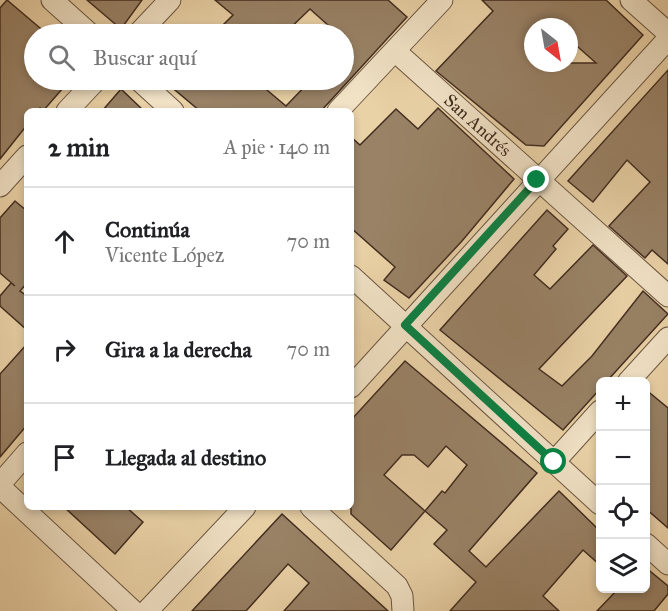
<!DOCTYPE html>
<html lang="es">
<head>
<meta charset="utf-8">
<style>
  :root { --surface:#fff; --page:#f6f6f6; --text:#202124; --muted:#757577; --line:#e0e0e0 }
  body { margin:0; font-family:"IM FELL Great Primer",serif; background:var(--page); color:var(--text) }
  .controls { position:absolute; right:18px; bottom:18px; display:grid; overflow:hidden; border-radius:9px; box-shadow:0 3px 9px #0003 }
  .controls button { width:54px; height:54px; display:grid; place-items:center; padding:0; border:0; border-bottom:2px solid var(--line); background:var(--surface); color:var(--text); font:30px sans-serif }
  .compass { position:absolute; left:524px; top:18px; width:54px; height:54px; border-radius:50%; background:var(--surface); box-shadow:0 3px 9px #0003; rotate:149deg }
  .stop { position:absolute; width:18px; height:18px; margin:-14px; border:4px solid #0b8043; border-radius:50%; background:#fff }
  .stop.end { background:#0b8043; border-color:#fff; box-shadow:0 2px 6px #0008 }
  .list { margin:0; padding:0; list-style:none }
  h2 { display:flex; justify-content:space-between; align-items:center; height:78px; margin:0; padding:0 24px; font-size:26px }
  h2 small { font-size:20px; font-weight:400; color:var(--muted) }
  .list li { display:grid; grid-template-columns:39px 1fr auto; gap:18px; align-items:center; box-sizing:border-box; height:108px; padding:0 24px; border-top:2px solid var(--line) }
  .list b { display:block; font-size:22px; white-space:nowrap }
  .list p { margin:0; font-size:20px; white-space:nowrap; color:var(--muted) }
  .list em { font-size:20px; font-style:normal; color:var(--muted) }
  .icon { flex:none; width:33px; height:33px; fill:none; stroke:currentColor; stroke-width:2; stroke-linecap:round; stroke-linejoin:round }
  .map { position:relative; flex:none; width:668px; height:611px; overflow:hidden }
  .search { position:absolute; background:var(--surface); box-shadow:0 3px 9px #0003; left:24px; top:24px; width:330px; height:66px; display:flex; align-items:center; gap:15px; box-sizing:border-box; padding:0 21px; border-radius:33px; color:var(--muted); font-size:22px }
  .panel { position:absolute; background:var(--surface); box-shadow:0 3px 9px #0003; left:24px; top:108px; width:330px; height:402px; border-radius:9px }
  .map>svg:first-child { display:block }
  .building { fill:#998266; stroke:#422c20; stroke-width:1.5; fill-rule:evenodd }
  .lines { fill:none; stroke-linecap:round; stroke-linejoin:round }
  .minor-casing { stroke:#6c5642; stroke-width:23 }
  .minor { stroke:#f1e2c6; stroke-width:21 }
  .route { stroke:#0b8043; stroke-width:8 }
  .labels { text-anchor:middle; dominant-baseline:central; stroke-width:5; stroke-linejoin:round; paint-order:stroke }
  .street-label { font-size:18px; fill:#422c20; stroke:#f1e2c6 }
</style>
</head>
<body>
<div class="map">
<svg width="668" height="611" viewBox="0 0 668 611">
  <rect width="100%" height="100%" fill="#ead2a7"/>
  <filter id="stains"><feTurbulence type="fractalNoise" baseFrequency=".00333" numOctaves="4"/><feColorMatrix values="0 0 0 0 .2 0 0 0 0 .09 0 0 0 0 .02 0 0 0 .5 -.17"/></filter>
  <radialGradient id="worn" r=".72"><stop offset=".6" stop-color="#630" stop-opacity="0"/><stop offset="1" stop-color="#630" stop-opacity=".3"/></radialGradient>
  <!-- building -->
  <g class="building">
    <polygon points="7,0 47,34 34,34 34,80 70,80 43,111 40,108 38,111 27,111 27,125 0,159 0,8"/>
    <polygon points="87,0 142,0 121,29"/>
    <polygon points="215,0 388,0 407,17 321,111 200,111 163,80 255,80 286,106 311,80 344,80 344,34 338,34 310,9 284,34 214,34 233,15"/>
    <path d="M482 0H606L643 35 544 146 526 145 436 71 493 11ZM533 27H569V39L596 63H533Z"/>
    <polygon points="668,70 668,264 652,250 645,258 609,226 650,182 627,160 593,202 568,181"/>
    <polygon points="121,89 144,111 102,111"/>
    <polygon points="438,108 514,179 462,241 409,298 384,280 395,267 351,228 351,137 360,145 396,109 418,129"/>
    <polygon points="15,201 27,211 27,283 20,291 27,296 27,330 0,306 0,296 11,283 15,286 0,273 0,218"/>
    <polygon points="547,210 568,229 553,246 556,249 534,275 550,289 593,245 627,276 539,369 562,386 592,356 643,291 668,314 607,381 600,381 600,389 563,430 440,330"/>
    <polygon points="27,344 27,425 0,457 0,374"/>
    <path d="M405 361 537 473 469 551 486 567 559 491 600 531V565L583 550 543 596 559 611H450L476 582 434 544 447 530 425 511 391 550 351 514V420ZM446 446 467 465 445 493 442 491 425 511 384 475 402 455H414L428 467Z"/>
    <polygon points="645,389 668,408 668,528 645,508"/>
    <polygon points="64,507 126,507 143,522 115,554"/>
    <polygon points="282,514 388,611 284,611 309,583 288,564 246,611 192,611"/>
    <polygon points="645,567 668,586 668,594 654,611 597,611 619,588 645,588"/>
  </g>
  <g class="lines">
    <!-- minor casing -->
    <g class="minor-casing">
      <g id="minor">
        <polyline points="52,0 90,34"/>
        <polyline points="631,0 668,33"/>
        <polyline points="138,34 170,0"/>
        <path id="s1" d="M395 51 668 296"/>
        <polyline points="139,80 173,111"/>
        <polyline points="67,111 96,80"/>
        <polyline points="338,111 442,0"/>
        <polyline points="0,186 27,156"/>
        <polyline points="351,276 600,504"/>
        <polyline points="628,382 668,338"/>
        <polyline points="351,387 668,39"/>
        <polyline points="554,462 600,411"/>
        <polyline points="0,484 27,453"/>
        <polyline points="0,487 133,611"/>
        <polyline points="311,507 397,586 402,596 403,611"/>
        <polyline points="646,544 668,564"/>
        <polyline points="147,611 245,507"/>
      </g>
    </g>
    <!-- minor -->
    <use href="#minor" class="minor"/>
  </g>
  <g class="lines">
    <!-- route -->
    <polyline class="route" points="537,180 405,325 554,462"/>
  </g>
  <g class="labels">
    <!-- street labels -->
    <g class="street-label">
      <text stroke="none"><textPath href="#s1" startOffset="111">San Andrés</textPath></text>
    </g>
  </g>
  <rect width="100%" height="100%" filter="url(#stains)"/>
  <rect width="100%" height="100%" fill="url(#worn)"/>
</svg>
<div class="controls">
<button>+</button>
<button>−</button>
<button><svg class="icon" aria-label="locate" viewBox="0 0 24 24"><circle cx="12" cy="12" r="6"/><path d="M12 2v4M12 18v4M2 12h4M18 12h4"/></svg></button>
<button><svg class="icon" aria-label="layers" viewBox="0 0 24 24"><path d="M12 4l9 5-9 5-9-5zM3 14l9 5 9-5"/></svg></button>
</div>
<svg class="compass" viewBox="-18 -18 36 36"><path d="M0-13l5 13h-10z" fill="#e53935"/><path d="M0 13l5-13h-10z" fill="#757577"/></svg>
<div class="stop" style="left:554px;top:462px"></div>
<div class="stop end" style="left:537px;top:180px"></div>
<div class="search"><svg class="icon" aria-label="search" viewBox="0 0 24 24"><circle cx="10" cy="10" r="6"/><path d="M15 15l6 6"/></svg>Buscar aquí</div>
<section class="panel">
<h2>2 min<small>A pie · 140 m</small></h2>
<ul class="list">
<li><svg class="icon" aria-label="ahead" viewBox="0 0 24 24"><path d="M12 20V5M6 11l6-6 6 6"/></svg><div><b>Continúa</b><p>Vicente López</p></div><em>70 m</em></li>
<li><svg class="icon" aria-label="right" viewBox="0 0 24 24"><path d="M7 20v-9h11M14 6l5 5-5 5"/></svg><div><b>Gira a la derecha</b></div><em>70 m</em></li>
<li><svg class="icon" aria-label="arrive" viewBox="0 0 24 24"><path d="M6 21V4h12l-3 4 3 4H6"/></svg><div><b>Llegada al destino</b></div></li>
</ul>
</section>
</div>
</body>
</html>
